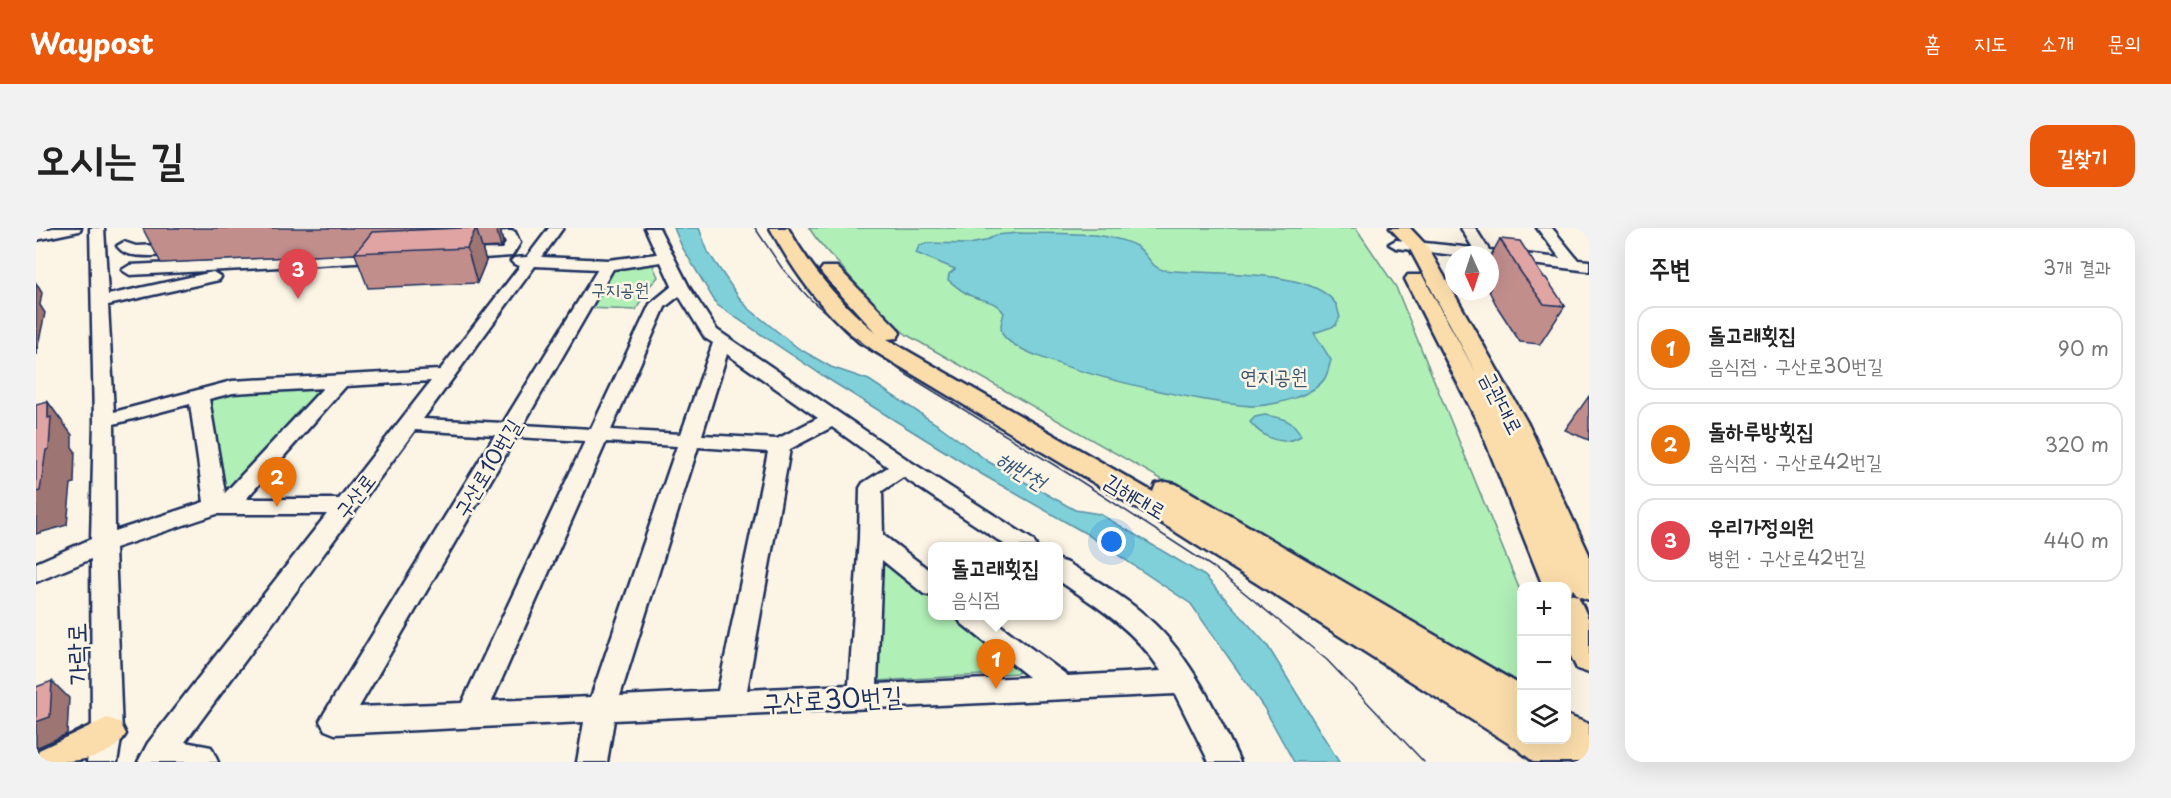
<!DOCTYPE html>
<html lang="ko">
<head>
<meta charset="utf-8">
<style>
  :root { --surface:#fff; --page:#f2f2f2; --text:#222; --muted:#767676; --line:#e0e0e0; --accent:#ea580c }
  body { margin:0; font-family:"Playpen Sans","Poor Story",sans-serif; background:var(--page); color:var(--text) }
  .controls { position:absolute; right:18px; bottom:18px; display:grid; overflow:hidden; border-radius:12px; box-shadow:0 6px 24px #0002 }
  .controls button { width:54px; height:54px; display:grid; place-items:center; padding:0; border:0; border-bottom:2px solid var(--line); background:var(--surface); color:var(--text); font:30px sans-serif }
  .compass { position:absolute; left:1409px; top:18px; width:54px; height:54px; border-radius:50%; background:var(--surface); box-shadow:0 6px 24px #0002; rotate:177deg }
  .you { position:absolute; left:1076px; top:314px; width:21px; height:21px; margin:-15px; border:4px solid #fff; border-radius:50%; background:#1a73e8; box-shadow:0 0 0 9px #1a73e833 }
  .badge { display:grid; place-items:center; width:39px; height:39px; border-radius:50%; background:var(--accent); color:#fff; font-size:20px; font-weight:700 }
  .pin { position:absolute; translate:-50% -50px; filter:drop-shadow(0 2px 3px #0008) }
  .pin::after { content:''; position:absolute; top:32px; width:21px; height:18px; background:inherit; clip-path:polygon(0 0,100% 0,50% 100%) }
  .popup { position:absolute; left:892px; top:314px; width:135px; height:78px; box-sizing:border-box; display:grid; place-content:center; border-radius:12px; background:var(--surface); filter:drop-shadow(0 2px 4px #0005); font-size:20px; white-space:nowrap; color:var(--muted) }
  .popup b { font-size:22px; color:var(--text) }
  .popup::after { content:''; position:absolute; left:50%; top:100%; margin-left:-12px; border:12px solid transparent; border-top-color:var(--surface) }
  .list { margin:0; padding:0; list-style:none }
  h2 { display:flex; justify-content:space-between; align-items:center; height:78px; margin:0; padding:0 24px; font-size:26px }
  h2 small { font-size:20px; font-weight:400; color:var(--muted) }
  .list li { display:grid; grid-template-columns:39px 1fr auto; gap:18px; align-items:center; box-sizing:border-box; height:84px; margin:0 12px 12px; padding:0 12px; border:2px solid var(--line); border-radius:18px }
  .list b { display:block; font-size:22px; white-space:nowrap }
  .list p { margin:0; font-size:20px; white-space:nowrap; color:var(--muted) }
  .list em { font-size:20px; font-style:normal; color:var(--muted) }
  .icon { flex:none; width:33px; height:33px; fill:none; stroke:currentColor; stroke-width:2; stroke-linecap:round; stroke-linejoin:round }
  .map { position:relative; flex:none; width:1553px; height:534px; overflow:hidden; border-radius:18px }
  header { display:flex; align-items:center; gap:36px; box-sizing:border-box; height:84px; padding:0 30px; background:var(--accent); color:#fff }
  header strong { font-size:28px }
  nav { display:flex; gap:33px; margin-inline-start:auto; font-size:21px }
  .intro { display:flex; align-items:center; justify-content:space-between; box-sizing:border-box; height:144px; padding:0 36px }
  h1 { margin:0; font-size:42px }
  .button { padding:15px 27px; border-radius:18px; background:var(--accent); color:#fff; font-size:21px; font-weight:700 }
  main { display:flex; gap:36px; padding:0 36px }
  aside { flex:1; background:var(--surface); border-radius:18px; box-shadow:0 6px 24px #0002 }
  .map>svg:first-child { display:block }
  .green { fill:#b0efb6; stroke:#668f8a; stroke-width:1.5 }
  .water { fill:#7fd0d8; stroke:#5790a7; stroke-width:1.5 }
  .lines { fill:none; stroke-linecap:round; stroke-linejoin:round }
  .minor-casing { stroke:#1b2f5e; stroke-width:5 }
  .major-casing { stroke:#1b2f5e; stroke-width:5 }
  .minor { fill:#fcf5e5; fill-rule:evenodd }
  .major { fill:#fbddab; fill-rule:evenodd }
  .tram { stroke:#1b2f5e; stroke-width:1.5 }
  .wall { fill:#c18e8c; stroke:#1b2f5e; stroke-width:1.5 }
  .shaded-wall { fill:#9d7472; stroke:#1b2f5e; stroke-width:1.5 }
  .building { fill:#e0a5a3; stroke:#1b2f5e; stroke-width:1.5 }
  .labels { text-anchor:middle; dominant-baseline:central; stroke-width:5; stroke-linejoin:round; paint-order:stroke }
  .far-park-label { font-size:18px; fill:#395570; stroke:#fcf5e5 }
  .park-label { font-size:21px; fill:#395570; stroke:#fcf5e5 }
  .street-label { font-size:21px; fill:#1b2f5e; stroke:#fcf5e5 }
  .water-label { font-size:22px; font-style:italic; fill:#34577c; stroke:#fcf5e5 }
  .near-street-label { font-size:26px; fill:#1b2f5e; stroke:#fcf5e5 }
</style>
</head>
<body>
<header>
<strong>Waypost</strong>
<nav><a>홈</a><a>지도</a><a>소개</a><a>문의</a></nav>
</header>
<div class="intro"><h1>오시는 길</h1><a class="button">길찾기</a></div>
<main>
<div class="map">
<svg width="1553" height="534" viewBox="0 0 1553 534">
  <rect width="100%" height="100%" fill="#fcf5e5"/>
  <filter id="ink" filterUnits="userSpaceOnUse"><feTurbulence type="fractalNoise" baseFrequency=".0167" numOctaves="2"/><feDisplacementMap in="SourceGraphic" scale="12" xChannelSelector="R" yChannelSelector="G"/><feConvolveMatrix kernelMatrix="1 2 1 2 8 2 1 2 1" color-interpolation-filters="sRGB"/></filter>
  <g filter="url(#ink)">
    <!-- green -->
    <g class="green">
      <path d="M773 0H1320L1360 59 1485 365V455L871 107C844 87 825 61 803 36 791 24 782 14 773 0Z"/>
      <polygon points="615,33 622,49 612,60 600,82 551,80 577,39"/>
      <polygon points="296,155 201,262 183,261 170,175 198,161"/>
      <polygon points="847,333 897,370 897,388 920,388 984,436 982,445 841,453 837,337"/>
    </g>
    <!-- water -->
    <g class="water">
      <polygon points="638,0 663,0 672,24 702,68 712,80 762,120 795,139 833,152 905,199 953,234 1039,282 1064,286 1169,348 1231,417 1303,534 1258,534 1228,480 1155,376 1049,305 947,247 792,151 681,77 646,19"/>
      <path d="M982 5C1016 6 1070 2 1100 18 1111 24 1115 40 1127 42 1168 47 1276 39 1300 76 1302 79 1302 85 1304 89L1299 98 1278 105 1295 132C1293 138 1292 145 1289 150 1278 168 1239 177 1219 178 1182 179 985 137 967 107 963 100 966 92 968 85 960 73 951 74 938 69 928 66 920 58 912 52L913 46 919 41 880 25 883 18 891 15 933 16 949 13 960 7Z"/>
      <path d="M1229 187C1246 190 1258 192 1265 208 1246 219 1227 210 1214 194L1219 189Z"/>
    </g>
    <g class="lines">
      <!-- minor casing -->
      <g class="minor-casing">
        <g id="minor">
          <polygon points="17,0 45,0 43,3 0,12 0,4"/>
          <path d="M54 0H68L72 67 177 44 185 49 183 52 72 77 78 184 196 153 404 142 484 38 478 36 475 33 478 30 491 29 513 0H527L506 29 572 32 621 26 609 0H623L653 59 681 102 875 234 997 312 1000 318H971L867 249 846 263 847 307 897 345V368L888 366 846 332 841 456 993 449 925 395 921 388H952L1032 448 1125 443C1100 403 1062 379 1023 353V332L1032 335C1059 352 1088 368 1112 390 1154 427 1181 484 1204 534H1173L1139 466 578 492 571 534H541L548 494 299 506 289 502 284 493 289 484 459 207 379 202 149 514 175 519 182 534H102L112 515 156 458 291 286H181L79 320 86 506 81 534H51L56 506 55 331 0 354V335L55 311 58 193ZM625 34 636 58 614 76 555 201 487 197 577 41ZM499 38 562 41 467 195 387 191ZM643 68 669 110 677 115 645 206 575 202 629 79ZM691 126 782 190 741 211 666 207ZM395 153 303 271H210L310 158ZM287 160 189 265 173 171 197 165ZM154 176 168 274 79 303 78 196ZM796 199 852 239 827 255 824 260 823 310 813 457 711 462 754 221ZM480 209 549 213 426 475 323 479ZM570 214 641 218 555 469 456 473ZM662 219 732 224 682 463 584 468Z"/>
          <polygon points="1425,0 1439,0 1453,22 1524,30 1501,0 1516,0 1542,32 1553,33 1553,43 1454,31 1454,27 1418,27 1360,20 1353,16 1360,12 1437,20"/>
          <polygon points="474,3 479,4 484,15 476,28 418,32 410,27 418,22 466,21 470,15 468,12 436,13 429,9 436,5"/>
          <path d="M88 14 100 18 149 16 157 21C150 28 109 29 98 27 91 27 85 23 81 18Z"/>
          <polygon points="352,25 357,27 360,30 357,33 94,47 86,42 94,37"/>
        </g>
      </g>
      <!-- major casing -->
      <g class="major-casing">
        <g id="major">
          <path d="M734 0H752C775 41 803 74 839 104L841 106 787 47 784 43 787 39H801L861 100 864 105 861 110 851 111 1117 264 1120 256 1130 254 1140 256 1486 458V512H1530V487L1553 496V532L1549 530 1550 534H1498L1480 520 1132 299 823 114C784 80 758 45 734 0Z"/>
          <polygon points="1354,0 1374,0 1391,18 1492,196 1553,326 1553,372 1542,368 1537,361 1534,366 1542,368 1553,392 1553,445 1541,441 1530,418 1530,358 1507,358 1443,197 1369,51 1372,47 1386,47 1441,147 1374,21"/>
          <path d="M71 490 84 494 90 506C74 534 32 534 0 534L3 522Z"/>
        </g>
      </g>
      <!-- minor -->
      <use href="#minor" class="minor"/>
      <!-- major -->
      <use href="#major" class="major"/>
      <!-- tram -->
      <polyline class="tram" points="719,0 746,40 774,71 814,106 868,145 1041,251 1178,340 1291,432 1388,534"/>
    </g>
    <!-- wall -->
    <g class="wall">
      <polygon points="108,0 477,0 477,1 464,2 467,15 465,19 446,20 450,33 441,55 332,60 319,26 125,35 107,1"/>
      <polygon points="1464,11 1507,49 1529,78 1504,116 1484,114 1462,80 1453,63 1454,63 1454,29"/>
      <polygon points="1553,168 1553,212 1529,202"/>
    </g>
    <!-- shaded-wall -->
    <g class="shaded-wall">
      <polygon points="440,0 450,33 441,55 431,20"/>
      <polygon points="460,0 464,0 467,15 465,19"/>
      <polygon points="0,55 6,65 4,77 9,85 0,127"/>
      <polygon points="12,174 36,207 36,219 39,223 38,255 35,256 31,297 0,306 0,264 12,190"/>
      <polygon points="16,453 33,470 31,506 0,520 0,494"/>
    </g>
    <!-- building -->
    <g class="building">
      <polygon points="424,0 440,0 431,20 319,25 336,4"/>
      <polygon points="1464,11 1484,13 1507,49 1510,50 1529,78 1508,76 1484,43"/>
      <polygon points="12,174 12,190 15,189 13,221 10,222 4,263 0,264 0,177"/>
      <polygon points="16,453 14,489 0,494 0,459"/>
    </g>
  </g>
  <g class="labels">
    <!-- far-park labels -->
    <g class="far-park-label">
      <text x="584" y="60">구지공원</text>
    </g>
    <!-- park labels -->
    <g class="park-label">
      <text x="1238" y="147">연지공원</text>
    </g>
    <!-- street labels -->
    <g class="street-label">
      <text transform="translate(1467 174) rotate(63)">금관대로</text>
      <text transform="translate(450 239) rotate(-59)">구산로10번길</text>
      <text transform="translate(318 267) rotate(-52)">구산로</text>
      <text transform="translate(1100 267) rotate(31)">김해대로</text>
    </g>
    <!-- water labels -->
    <g class="water-label">
      <text transform="translate(986 241) rotate(31)">해반천</text>
    </g>
    <!-- near-street labels -->
    <g class="near-street-label">
      <text transform="translate(40 426) rotate(-92)">가락로</text>
      <text transform="translate(796 470) rotate(-3)">구산로30번길</text>
    </g>
  </g>
</svg>
<div class="controls">
<button>+</button>
<button>−</button>
<button><svg class="icon" aria-label="layers" viewBox="0 0 24 24"><path d="M12 4l9 5-9 5-9-5zM3 14l9 5 9-5"/></svg></button>
</div>
<svg class="compass" viewBox="-18 -18 36 36"><path d="M0-13l5 13h-10z" fill="#e53935"/><path d="M0 13l5-13h-10z" fill="#767676"/></svg>
<div class="you"></div>
<div class="pin badge" style="left:960px;top:461px;background:#e8710a">1</div>
<div class="popup"><b>돌고래횟집</b>음식점</div>
<div class="pin badge" style="left:241px;top:279px;background:#e8710a">2</div>
<div class="pin badge" style="left:262px;top:71px;background:#e0444e">3</div>
</div>
<aside>
<h2>주변<small>3개 결과</small></h2>
<ul class="list">
<li><span class="badge" style="background:#e8710a">1</span><div><b>돌고래횟집</b><p>음식점 · 구산로30번길</p></div><em>90 m</em></li>
<li><span class="badge" style="background:#e8710a">2</span><div><b>돌하루방횟집</b><p>음식점 · 구산로42번길</p></div><em>320 m</em></li>
<li><span class="badge" style="background:#e0444e">3</span><div><b>우리가정의원</b><p>병원 · 구산로42번길</p></div><em>440 m</em></li>
</ul>
</aside>
</main>
</body>
</html>
